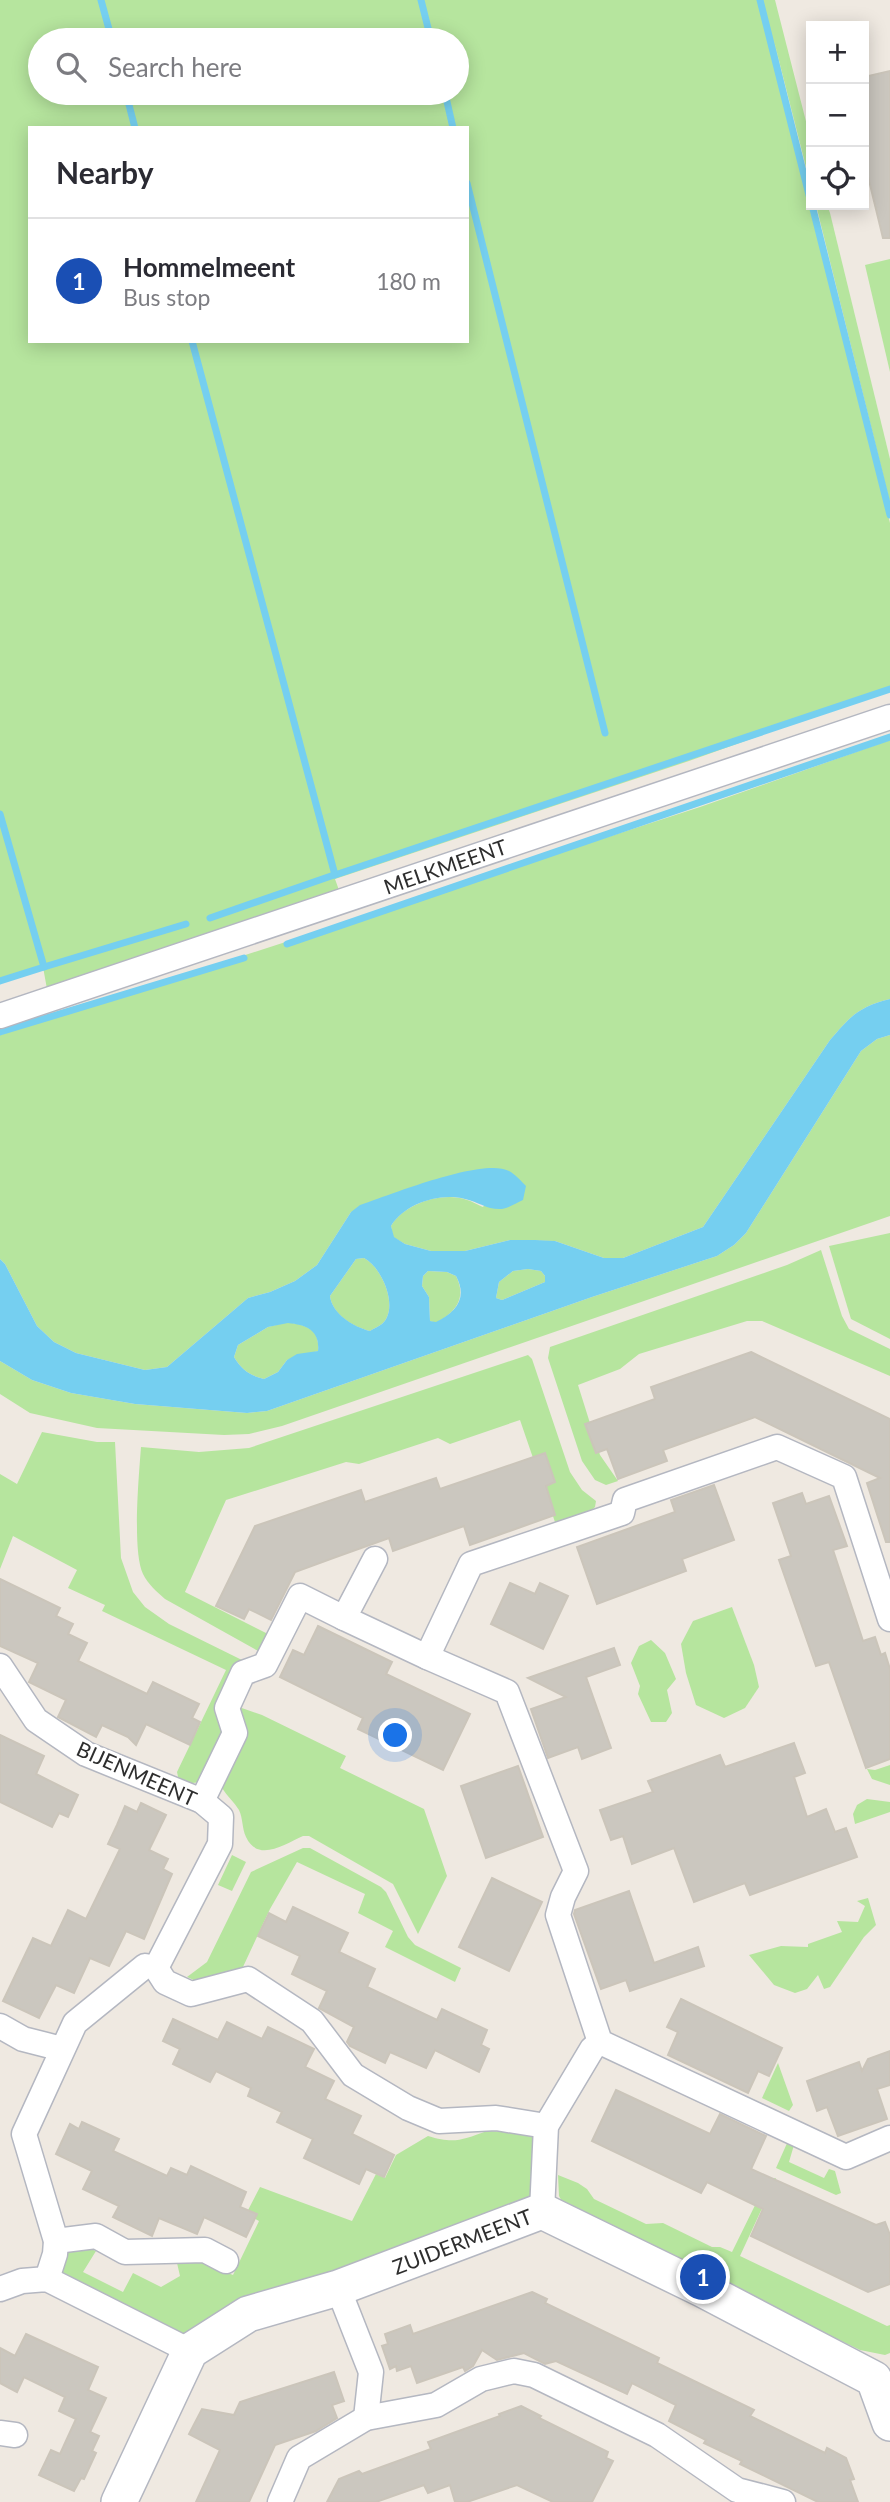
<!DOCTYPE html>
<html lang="en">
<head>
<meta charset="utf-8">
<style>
  :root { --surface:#fff; --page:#f7f7f7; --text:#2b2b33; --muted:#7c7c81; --line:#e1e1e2; --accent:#4264fb }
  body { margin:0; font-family:Lato,sans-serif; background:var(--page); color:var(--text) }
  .controls { position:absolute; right:21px; top:21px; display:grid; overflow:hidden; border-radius:0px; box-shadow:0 4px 18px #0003 }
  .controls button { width:63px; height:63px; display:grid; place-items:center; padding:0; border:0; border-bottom:2px solid var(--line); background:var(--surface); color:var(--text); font:35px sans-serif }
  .you { position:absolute; left:396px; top:1736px; width:24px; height:24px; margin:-18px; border:5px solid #fff; border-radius:50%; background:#1a73e8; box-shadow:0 0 0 10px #1a73e833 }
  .badge { display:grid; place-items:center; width:46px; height:46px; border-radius:50%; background:var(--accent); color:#fff; font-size:23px; font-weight:700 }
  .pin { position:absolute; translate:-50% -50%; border:4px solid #fff; box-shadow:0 2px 7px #0006 }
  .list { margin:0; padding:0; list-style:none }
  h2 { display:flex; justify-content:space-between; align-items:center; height:91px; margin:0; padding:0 28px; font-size:30px }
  h2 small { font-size:23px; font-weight:400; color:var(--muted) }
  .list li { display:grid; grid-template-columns:46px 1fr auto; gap:21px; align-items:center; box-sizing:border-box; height:126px; padding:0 28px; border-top:2px solid var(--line) }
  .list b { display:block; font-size:26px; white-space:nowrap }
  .list p { margin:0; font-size:23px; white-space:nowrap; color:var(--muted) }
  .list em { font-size:23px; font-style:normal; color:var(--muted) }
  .icon { flex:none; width:38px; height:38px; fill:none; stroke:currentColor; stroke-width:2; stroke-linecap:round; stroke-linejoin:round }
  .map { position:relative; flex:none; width:890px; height:2502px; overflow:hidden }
  .search { position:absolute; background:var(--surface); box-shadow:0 4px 18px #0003; left:28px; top:28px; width:441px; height:77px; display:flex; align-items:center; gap:18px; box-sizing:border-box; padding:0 24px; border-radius:38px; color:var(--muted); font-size:26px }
  .panel { position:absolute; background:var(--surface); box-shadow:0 4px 18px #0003; left:28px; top:126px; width:441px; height:217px; border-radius:0px }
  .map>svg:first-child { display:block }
  .green { fill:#b6e59e; fill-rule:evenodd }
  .water { fill:#75cff0; fill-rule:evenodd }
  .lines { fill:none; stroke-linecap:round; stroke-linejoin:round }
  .stream { stroke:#75cff0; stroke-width:7 }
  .building { fill:#cbc7bf; stroke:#cbc5ba; stroke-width:2 }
  .street-casing { stroke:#b4b7c1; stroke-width:27 }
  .secondary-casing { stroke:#b4b7c1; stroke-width:38 }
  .street { stroke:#fff; stroke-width:24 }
  .secondary { stroke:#fff; stroke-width:35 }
  .labels { text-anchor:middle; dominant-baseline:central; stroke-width:6; stroke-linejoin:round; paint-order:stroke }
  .street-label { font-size:21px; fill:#2e2e2e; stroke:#fff }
</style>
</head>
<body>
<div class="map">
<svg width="890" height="2502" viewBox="0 0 890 2502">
  <rect width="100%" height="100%" fill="#efe9e1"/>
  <!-- green -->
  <g class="green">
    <path d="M0 0H775L811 141V187L773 37 811 196V205H813L890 523V689L689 761 335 879 340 893 47 989 43 967 0 982ZM40 40H457V93H40ZM30 128H467V341H30Z"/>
    <polygon points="816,205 827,205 830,213 890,459 890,503"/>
    <polygon points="890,259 890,372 865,265"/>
    <path d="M890 740V999C858 1007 851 1016 830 1040L703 1227 623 1258H604L555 1241 510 1240 465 1251H431L405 1244 393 1237 391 1226C404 1204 442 1191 467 1200 472 1201 478 1205 483 1207L509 1171 351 1212 317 1265 295 1281 270 1292 248 1298 167 1367 145 1370 76 1353 54 1342 37 1326 5 1264 0 1259V1035L700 807Z"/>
    <polygon points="890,1035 890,1216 282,1426 249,1434 224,1435 97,1428 30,1413 0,1394 0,1361 32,1380 71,1393 135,1404 247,1413 267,1411 592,1297 717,1256 734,1245 746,1233 861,1051 877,1039"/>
    <polygon points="890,1233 890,1339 851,1319 829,1246"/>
    <polygon points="821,1250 842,1316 849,1329 890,1349 890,1376 762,1321 747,1321 639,1354 620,1369 578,1385 600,1455 618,1481 606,1485 595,1480 582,1461 548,1358 550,1347 787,1265"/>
    <path d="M364 1258C381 1267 395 1300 387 1317 384 1325 376 1327 370 1331 353 1327 332 1314 330 1296L356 1259Z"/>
    <polygon points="528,1269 541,1271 545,1276 545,1282 502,1300 496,1298 499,1282 513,1271"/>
    <path d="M428 1271 447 1272 456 1276C467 1298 456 1312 436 1323L430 1321 429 1297 422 1286 423 1276Z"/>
    <path d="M288 1322C308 1326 320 1329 318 1351L287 1360 278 1372 264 1379C249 1375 242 1370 234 1357L238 1345 268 1327Z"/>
    <path d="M528 1355 532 1359 570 1472 582 1490 596 1501 595 1507 591 1511 555 1522 520 1420 450 1444 438 1438 359 1464 346 1462 226 1500 185 1592 272 1636 260 1652 165 1599C157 1592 148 1584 143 1574 132 1551 139 1475 141 1447L199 1452 249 1448Z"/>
    <polygon points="42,1432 97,1442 115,1442 121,1558 133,1592 145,1607 169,1624 244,1661 226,1735 201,1782 184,1784 179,1781 177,1772 226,1670 102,1611 105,1605 68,1588 77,1570 13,1536 0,1569 0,1474 17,1484"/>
    <polygon points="732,1607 754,1665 759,1687 745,1708 724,1718 696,1705 686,1673 681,1644 693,1621"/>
    <polygon points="651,1640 665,1653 676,1679 667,1690 672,1713 666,1722 651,1722 638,1694 640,1686 631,1663 639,1646"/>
    <path d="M236 1706 262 1715 346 1756 340 1768 424 1809 447 1876 418 1934 393 1884 309 1836H303C285 1844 258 1863 246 1837 242 1829 243 1818 239 1810 234 1802 227 1796 222 1788L247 1737 242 1733Z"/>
    <polygon points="890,1765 890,1785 872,1779 867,1769 875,1770"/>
    <polygon points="867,1799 890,1802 890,1812 855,1824 853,1814 857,1805"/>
    <polygon points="303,1848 310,1848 381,1887 386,1892 408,1937 415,1945 461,1968 455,1982 385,1947 393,1931 358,1913 365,1894 297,1862 270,1909 242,1969 196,1981 187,1977 207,1962 251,1872"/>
    <polygon points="232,1855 246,1862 232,1891 218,1885"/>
    <polygon points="868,1898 876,1925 864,1937 830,1987 824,1989 818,1975 807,1989 795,1993 774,1985 749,1955 781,1946 808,1947 808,1944 842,1932 837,1921 858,1922 865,1906 857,1901"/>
    <polygon points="778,2063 793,2105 789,2111 762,2098"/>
    <path d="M487 2131 531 2133 537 2138V2154L529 2207 216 2314 184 2335 65 2282 61 2263 67 2253 78 2244 96 2251 83 2272 123 2292 133 2273 161 2287 180 2276 177 2263 199 2261 233 2275 259 2221 246 2214 260 2187 352 2221 376 2174 385 2178 396 2155 428 2136C454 2144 462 2140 487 2131Z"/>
    <polygon points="788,2141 794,2145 789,2162 824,2178 829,2169 835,2171 841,2193 836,2195 776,2168"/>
    <polygon points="558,2175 578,2183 587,2189 594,2199 646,2224 663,2223 712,2247 720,2247 732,2252 768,2179 776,2178 740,2256 887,2326 890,2325 890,2353 885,2355 860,2350 565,2207 559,2196"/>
  </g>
  <!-- water -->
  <path class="water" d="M890 999V1035L877 1039 861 1051 746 1233 734 1245 717 1256 592 1297 267 1411 247 1413 135 1404 71 1393 32 1380 0 1361V1259L5 1264 37 1326 54 1342 76 1353 145 1370 167 1367 248 1298 270 1292 295 1281 317 1265 351 1212 360 1205C390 1195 483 1157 509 1171 515 1174 521 1181 526 1186L523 1200C516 1203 509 1208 502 1209 487 1210 479 1202 465 1199 440 1192 404 1204 391 1226L394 1237 405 1244 431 1251H465L510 1240H535L555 1241 604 1258H623L703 1227 830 1040C851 1016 858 1007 890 999ZM364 1258C381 1267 395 1300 387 1317 384 1325 376 1327 370 1331 354 1327 332 1314 330 1296L356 1259ZM528 1269 541 1271 545 1276V1282L502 1300 496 1298 499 1282 513 1271ZM428 1271 447 1272 456 1276C468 1298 456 1312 436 1322L430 1321 429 1297 422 1286 423 1276ZM288 1323C306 1325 320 1330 318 1351L297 1354 287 1360 278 1372 264 1379C249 1375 242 1370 234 1357L238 1345 268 1327Z"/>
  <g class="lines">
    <!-- stream -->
    <g class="stream">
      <polyline points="101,0 112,40"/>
      <polyline points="421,0 431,40"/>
      <polyline points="760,0 811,203"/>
      <polyline points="126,93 135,128"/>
      <polyline points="445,93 453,128"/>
      <polyline points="467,183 605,733"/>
      <polyline points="812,205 890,515"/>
      <polyline points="192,341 335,875 890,689"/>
      <polyline points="0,814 44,967 186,924"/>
      <polyline points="210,918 334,875"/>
      <polyline points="287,944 890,737"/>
      <polyline points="0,981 44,967"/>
      <polyline points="0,1032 244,958"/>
    </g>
  </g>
  <!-- building -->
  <g class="building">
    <polygon points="890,71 890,238 883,238 864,160 864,77"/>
    <polygon points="751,1352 890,1419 890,1542 886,1542 867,1483 880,1478 755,1417 663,1450 667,1461 618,1479 607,1449 596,1453 585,1424 655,1399 651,1387"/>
    <polygon points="545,1453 555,1482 546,1486 555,1515 470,1545 464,1526 393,1551 389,1538 336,1557 295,1572 271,1620 249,1609 244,1619 216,1606 255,1526 361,1490 365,1502 436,1478 440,1489"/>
    <polygon points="714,1485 734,1540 682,1559 686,1571 597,1604 577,1547 675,1512 671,1500"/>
    <polygon points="802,1493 806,1504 829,1496 847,1546 833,1550 863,1641 875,1637 881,1655 885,1653 890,1669 890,1759 866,1768 829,1662 816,1666 779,1560 791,1556 773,1503"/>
    <polygon points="0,1579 60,1608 56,1616 73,1624 68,1634 87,1643 78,1661 147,1694 153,1682 199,1704 192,1718 200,1722 190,1745 146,1724 136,1745 128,1737 102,1725 96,1737 58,1717 66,1700 29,1682 38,1663 0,1646"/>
    <polygon points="510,1583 535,1594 540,1583 568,1596 543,1649 491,1624"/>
    <polygon points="318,1626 392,1662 386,1674 470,1714 443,1770 358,1729 363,1718 280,1677 293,1650 304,1655"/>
    <polygon points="614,1648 620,1665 586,1677 611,1748 582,1759 578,1747 548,1758 531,1709 566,1697 528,1678"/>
    <polygon points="0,1735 44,1756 36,1774 78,1795 68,1817 59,1813 52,1827 0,1802"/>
    <polygon points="794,1743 805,1773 794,1777 807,1817 826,1809 835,1832 846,1828 857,1857 750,1895 745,1883 694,1902 674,1848 632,1864 623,1836 611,1840 600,1810 653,1792 648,1781 720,1755 725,1767"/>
    <polygon points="518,1766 543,1837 486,1858 461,1786"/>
    <polygon points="141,1803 166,1815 149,1850 168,1859 163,1869 172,1874 144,1939 126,1931 109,1966 90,1958 74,1993 56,1985 39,2018 3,2001 33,1938 51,1946 68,1910 86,1919 120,1849 108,1844 117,1825 125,1806 137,1812"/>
    <polygon points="492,1878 542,1902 509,1971 459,1947"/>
    <polygon points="629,1891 654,1963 698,1947 704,1966 630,1991 626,1980 601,1989 574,1914 575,1910"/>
    <polygon points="293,1907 348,1933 339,1952 375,1969 367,1987 437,2020 442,2009 487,2030 481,2045 489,2049 479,2072 435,2050 426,2068 390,2052 385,2063 350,2046 347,2042 354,2027 319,2008 327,1991 292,1974 300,1956 258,1936 269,1913 286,1922"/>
    <polygon points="681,1999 782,2048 769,2076 758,2071 748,2093 668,2055 678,2032 667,2027"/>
    <polygon points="173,2019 218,2040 227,2022 262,2039 268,2027 314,2049 305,2067 334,2081 325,2099 361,2116 352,2134 394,2155 384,2177 366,2169 359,2184 304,2158 313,2139 277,2122 282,2112 248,2096 251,2088 216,2071 210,2082 173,2064 180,2049 163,2041"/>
    <polygon points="890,2051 890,2085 877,2089 887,2119 838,2136 827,2107 817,2111 807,2081 859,2062 862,2071 868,2059"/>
    <polygon points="616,2090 710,2134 720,2114 766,2136 751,2169 876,2225 885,2222 890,2235 890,2284 868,2292 768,2244 751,2236 763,2209 707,2182 701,2193 592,2141"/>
    <polygon points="82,2122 119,2139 113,2151 167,2176 171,2168 187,2175 191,2166 246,2192 240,2207 257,2214 246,2237 204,2217 197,2234 159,2218 152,2236 113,2217 119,2206 83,2189 92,2171 56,2154 70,2124 79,2129"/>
    <polygon points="532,2292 547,2299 545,2303 659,2358 657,2363 754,2410 750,2416 825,2453 827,2448 846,2458 854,2479 850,2480 858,2502 818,2502 740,2464 742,2461 704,2443 706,2440 669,2421 676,2405 632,2383 627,2394 556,2361 545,2364 524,2353 497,2360 482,2350 473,2366 465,2371 463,2367 417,2383 411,2366 397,2371 396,2366 390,2369 382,2346 388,2344 385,2334 410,2325 413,2334"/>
    <polygon points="26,2334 98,2367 88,2390 106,2398 90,2432 99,2436 92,2451 96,2453 84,2479 81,2478 74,2491 39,2475 51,2450 60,2454 76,2419 59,2411 65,2397 24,2377 17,2392 0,2383 0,2348 15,2356"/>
    <polygon points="334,2372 344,2401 332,2405 337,2418 316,2431 275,2445 249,2502 196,2502 220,2450 189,2434 202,2409 234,2415 240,2402"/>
    <polygon points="521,2406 541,2416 539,2418 608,2452 606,2458 613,2461 592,2502 553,2502 517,2485 467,2502 455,2502 450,2485 428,2493 424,2485 376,2502 327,2502 339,2479 359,2471 362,2474 431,2449 428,2442 500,2416 499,2414"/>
  </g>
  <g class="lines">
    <!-- street casing -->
    <g class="street-casing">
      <g id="street">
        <polyline points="0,1016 890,717"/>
        <polyline points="375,1559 344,1618 427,1657"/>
        <polyline points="890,1619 844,1477 777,1447 625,1500 622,1513 471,1564 427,1657 507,1692 576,1871 563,1897 558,1915 600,2042 846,2157 890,2138"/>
        <polyline points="0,1666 36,1720 86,1754 202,1801 221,1817 220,1844 156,1968"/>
        <polyline points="202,1801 235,1733 227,1708 243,1673 265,1665 300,1596 344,1618"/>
        <polyline points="0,2026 23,2039 62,2049"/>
        <polyline points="542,2211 546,2126 592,2049 600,2042"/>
        <polyline points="56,2241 96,2236 125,2252 205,2250 226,2261"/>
        <polyline points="47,2279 55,2254 56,2241 24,2134 75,2023 145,1966 156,1968 165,1982 191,1994 248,1979 312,2021 353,2075 408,2108 439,2121 496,2118 546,2126"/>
        <polyline points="338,2288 371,2372 366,2418"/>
        <polyline points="0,2289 22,2281 47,2279 190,2351"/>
        <polyline points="0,2433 15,2435"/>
        <polyline points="280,2502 299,2458 366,2418 436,2405 481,2379 514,2371 534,2375 657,2435 737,2490 783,2502"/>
      </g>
    </g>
    <!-- secondary casing -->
    <g class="secondary-casing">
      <polyline id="secondary" points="119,2502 190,2351 248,2314 338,2288 542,2211 702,2289 874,2379 890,2423"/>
    </g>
    <!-- street -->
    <use href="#street" class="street"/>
    <!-- secondary -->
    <use href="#secondary" class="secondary"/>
  </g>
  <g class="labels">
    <!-- street labels -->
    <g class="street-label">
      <text transform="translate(445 866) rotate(-19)">MELKMEENT</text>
      <text transform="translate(137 1773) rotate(24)">BIJENMEENT</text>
      <text transform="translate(462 2241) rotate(-21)">ZUIDERMEENT</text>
    </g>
  </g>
</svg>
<div class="controls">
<button>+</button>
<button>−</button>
<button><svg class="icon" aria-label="locate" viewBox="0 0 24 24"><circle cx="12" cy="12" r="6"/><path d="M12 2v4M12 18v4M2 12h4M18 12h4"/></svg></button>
</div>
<div class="you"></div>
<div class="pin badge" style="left:703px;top:2277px;background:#1a4fb4">1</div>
<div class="search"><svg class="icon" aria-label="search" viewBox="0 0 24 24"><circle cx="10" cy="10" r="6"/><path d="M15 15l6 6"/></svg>Search here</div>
<section class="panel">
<h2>Nearby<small></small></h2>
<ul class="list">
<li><span class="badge" style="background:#1a4fb4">1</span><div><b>Hommelmeent</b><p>Bus stop</p></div><em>180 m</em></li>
</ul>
</section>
</div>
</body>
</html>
